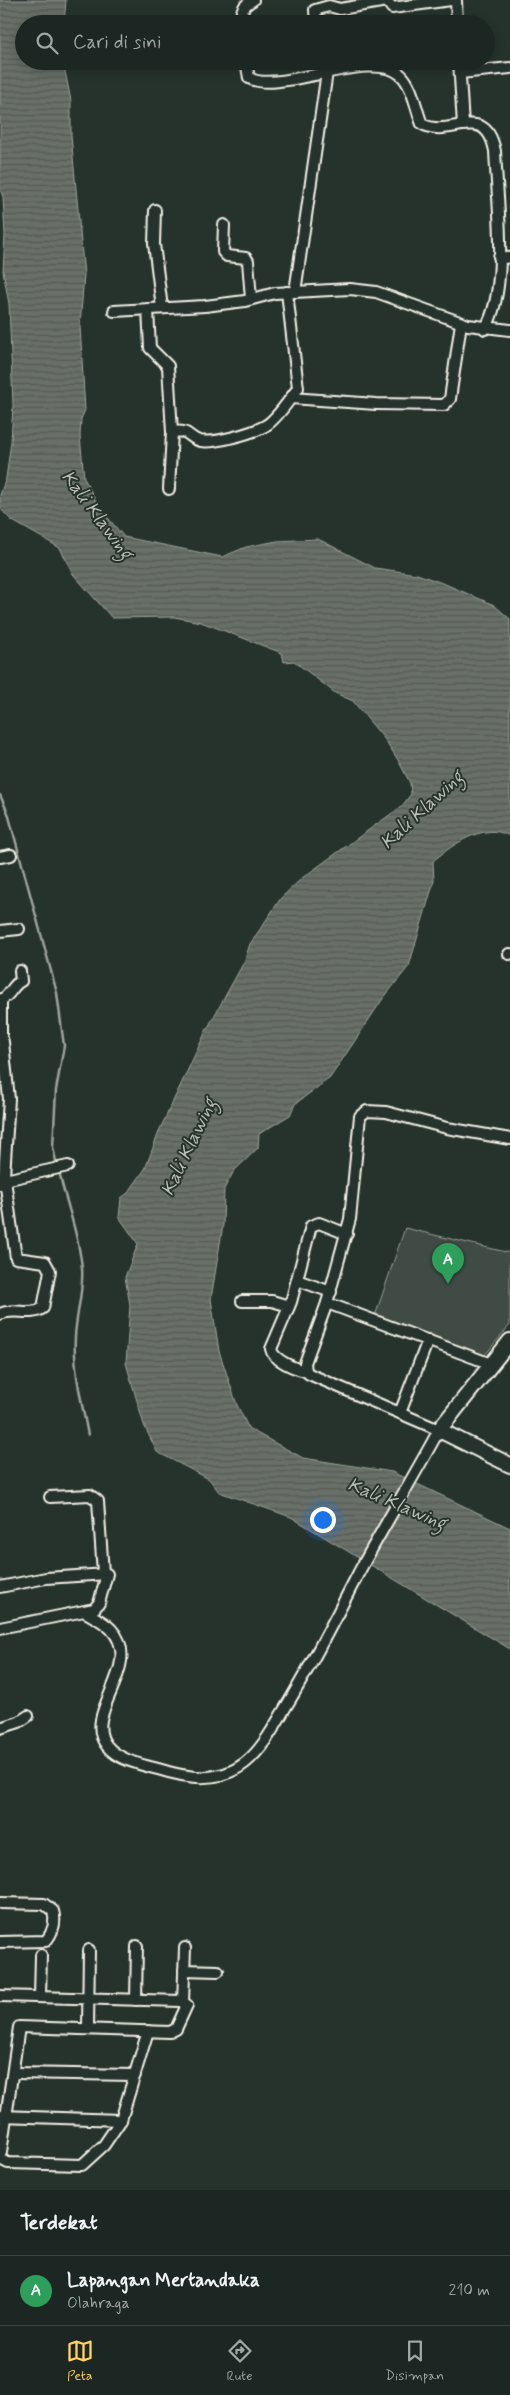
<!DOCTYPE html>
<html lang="id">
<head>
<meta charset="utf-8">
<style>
  :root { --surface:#1c2622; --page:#29322f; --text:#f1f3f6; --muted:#a0a5a5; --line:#3a4340; --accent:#ffd166 }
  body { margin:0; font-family:Mynerve,sans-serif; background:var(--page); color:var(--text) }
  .you { position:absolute; left:322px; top:1519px; width:18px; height:18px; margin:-12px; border:4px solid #fff; border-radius:50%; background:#1a73e8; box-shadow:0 0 0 8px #1a73e833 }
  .badge { display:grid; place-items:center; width:32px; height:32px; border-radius:50%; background:var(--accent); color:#fff; font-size:16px; font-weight:700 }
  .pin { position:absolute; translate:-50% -41px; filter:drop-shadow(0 1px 2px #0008) }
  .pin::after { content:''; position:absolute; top:26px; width:18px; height:15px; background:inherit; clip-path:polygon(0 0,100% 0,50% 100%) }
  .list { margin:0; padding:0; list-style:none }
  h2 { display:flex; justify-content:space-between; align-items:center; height:65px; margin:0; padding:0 20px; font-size:21px }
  h2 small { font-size:16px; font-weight:400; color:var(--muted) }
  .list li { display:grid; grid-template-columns:32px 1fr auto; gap:15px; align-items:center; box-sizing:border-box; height:70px; padding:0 20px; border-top:1px solid var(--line) }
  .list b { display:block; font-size:19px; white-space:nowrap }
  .list p { margin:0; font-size:16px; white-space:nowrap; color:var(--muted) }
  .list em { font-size:16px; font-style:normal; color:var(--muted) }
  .icon { flex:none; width:28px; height:28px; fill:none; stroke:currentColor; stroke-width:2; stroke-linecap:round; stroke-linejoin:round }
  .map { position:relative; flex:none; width:510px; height:2190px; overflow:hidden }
  .search { position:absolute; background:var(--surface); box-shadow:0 2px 12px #0003; left:15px; right:15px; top:15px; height:55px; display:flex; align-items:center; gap:12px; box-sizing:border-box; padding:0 18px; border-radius:28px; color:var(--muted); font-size:19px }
  .sheet { height:135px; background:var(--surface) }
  nav { display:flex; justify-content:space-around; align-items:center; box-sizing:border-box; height:70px; border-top:1px solid var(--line); background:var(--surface); font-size:14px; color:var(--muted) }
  nav a { display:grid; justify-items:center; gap:2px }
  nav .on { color:var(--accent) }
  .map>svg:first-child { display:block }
  .pitch { fill:#414b45; stroke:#9a9e96 }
  .water { fill:url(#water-rules); stroke:#9fa39b }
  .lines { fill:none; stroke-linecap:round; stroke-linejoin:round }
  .stream { stroke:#9fa39b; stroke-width:2.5 }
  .street-casing { stroke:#f4f1e8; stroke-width:14 }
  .secondary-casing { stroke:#f4f1e8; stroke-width:18 }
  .street { stroke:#26332d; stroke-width:10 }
  .secondary { stroke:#26332d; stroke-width:14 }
  .labels { text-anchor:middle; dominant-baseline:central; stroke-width:4; stroke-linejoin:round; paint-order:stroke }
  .water-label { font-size:19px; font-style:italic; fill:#bcbdb5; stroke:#26332d }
</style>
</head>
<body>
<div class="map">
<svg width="510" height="2190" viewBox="0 0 510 2190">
  <defs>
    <pattern id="water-rules" width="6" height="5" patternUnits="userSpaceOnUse" patternTransform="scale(1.25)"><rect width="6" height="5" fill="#676f68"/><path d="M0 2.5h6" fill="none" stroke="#565a55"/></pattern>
  </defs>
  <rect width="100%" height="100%" fill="#26332d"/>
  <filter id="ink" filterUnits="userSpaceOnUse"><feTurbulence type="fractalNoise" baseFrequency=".02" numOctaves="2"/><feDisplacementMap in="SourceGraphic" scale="10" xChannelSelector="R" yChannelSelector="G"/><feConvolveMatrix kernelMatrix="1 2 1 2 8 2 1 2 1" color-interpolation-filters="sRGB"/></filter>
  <g filter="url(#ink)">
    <!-- pitch -->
    <polygon class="pitch" points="405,1228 510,1253 510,1325 484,1356 375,1316"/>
    <!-- water -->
    <path class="water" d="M0 0H66L64 24H24V61H63L71 101V135L84 275 80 326 85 410 81 419 80 436 84 478 99 507 124 537 222 557 246 547 277 541 318 539 375 568 417 574 445 584 494 605 510 619V835C505 835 503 833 499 832 475 828 450 847 433 861L434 881 409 966 382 1000 330 1078 295 1104 290 1115 259 1134 258 1148 234 1171 224 1189 223 1225 211 1299 219 1351 237 1405 249 1429 303 1458 392 1472 510 1528V1649L291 1517 219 1492 209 1479 157 1452 144 1425 126 1363 130 1305 125 1277 138 1244 119 1217 121 1198 128 1193 145 1169 160 1129 206 1031 244 962 250 944 281 898 302 878 402 806 411 794 410 783 398 760 386 741 361 711 353 701 335 693 294 661 284 662 282 653 201 622 174 617 112 618 73 574 60 548 11 520 0 508V495L6 478 11 442 13 405 9 304 3 271 5 235 3 197 0 189Z"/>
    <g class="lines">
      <!-- stream -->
      <g class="stream">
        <polyline points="0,795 8,813 57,993 64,1046 56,1090 53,1147 57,1166"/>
        <path d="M59 1171C66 1204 79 1234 82 1268 84 1290 76 1314 75 1337 73 1369 82 1403 88 1435"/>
      </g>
      <!-- street casing -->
      <g class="street-casing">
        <g id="street">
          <polyline points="456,0 457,24"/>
          <path d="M242 24C240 12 242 6 253 0"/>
          <polyline points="316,24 315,10 329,6 340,9 387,1 392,8 451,0"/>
          <path d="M246 61 249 78C278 95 374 48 401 75 413 86 416 110 422 124 450 140 485 101 495 151 497 199 510 288 485 329"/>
          <polyline points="459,61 463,125"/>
          <polyline points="460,73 510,68"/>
          <polyline points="155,210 154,244 162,308"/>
          <polyline points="224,225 223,252 227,256 246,258 248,261 251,299"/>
          <polyline points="499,257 510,258"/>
          <polyline points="295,292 327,72"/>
          <polyline points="148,309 150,348 168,366 172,432 169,489"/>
          <polyline points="114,311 205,306 245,301 275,293 350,289 376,292 468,325 510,330"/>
          <polyline points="291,398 376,404 444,405 450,399 461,323"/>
          <path d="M172 432C191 429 187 438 200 441 214 444 252 433 265 426 276 420 291 398 298 388L287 292"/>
          <polyline points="0,857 11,855"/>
          <polyline points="0,931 19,929"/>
          <polyline points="509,954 510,954"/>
          <polyline points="0,1033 3,1042 9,1099 4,1176 0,1184"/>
          <path d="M1 1035V1000C12 994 12 985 21 981L20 971"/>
          <polyline points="4,1176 5,1180 68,1166"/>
          <polyline points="297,1280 331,1292"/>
          <polyline points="242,1301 272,1301 289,1306"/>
          <polyline points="327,1303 491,1364"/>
          <path d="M0 1314C14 1307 31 1317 43 1308L50 1271 45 1262 16 1258 5 1180"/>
          <path d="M306 1371C295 1369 273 1360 271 1349L291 1302 311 1226 319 1223 347 1234"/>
          <polyline points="400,1413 428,1340"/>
          <polyline points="50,1497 90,1495 98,1501 103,1573"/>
          <polyline points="0,1587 46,1578 107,1574 99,1603 94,1609 0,1628"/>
          <path d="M85 1612C94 1617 104 1622 111 1629 146 1666 80 1713 107 1746 118 1760 142 1765 158 1769 187 1778 218 1784 245 1763 263 1749 275 1725 287 1705 313 1662 336 1617 359 1572 385 1524 413 1478 439 1430L309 1374 306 1371 305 1363 327 1303 350 1219 360 1116 367 1111 386 1112 447 1128 510 1139"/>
          <polyline points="0,1728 19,1722 28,1716"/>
          <path d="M0 1903 44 1904 53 1911C56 1921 53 1932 46 1941L0 1942"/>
          <polyline points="184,1970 218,1971"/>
          <polyline points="0,1996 181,2001 187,2005 176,2029 170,2032 19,2027 0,2159"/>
          <polyline points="40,1997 41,1955"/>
          <polyline points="136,2000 137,1946"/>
          <polyline points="183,2002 185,1948"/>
          <polyline points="88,2028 89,1950"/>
          <polyline points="13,2073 135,2075"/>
          <polyline points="0,2116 121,2120"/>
          <polyline points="0,2159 8,2163 82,2165 104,2145 121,2120 148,2031"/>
        </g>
      </g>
      <!-- secondary casing -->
      <g class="secondary-casing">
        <polyline id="secondary" points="510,1341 439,1430 510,1465"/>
      </g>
      <!-- street -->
      <use href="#street" class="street"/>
      <!-- secondary -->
      <use href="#secondary" class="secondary"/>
    </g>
  </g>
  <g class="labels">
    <!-- water labels -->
    <g class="water-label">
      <text transform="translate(97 515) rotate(53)">Kali Klawing</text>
      <text transform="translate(422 810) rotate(-43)">Kali Klawing</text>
      <text transform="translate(189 1147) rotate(-65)">Kali Klawing</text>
      <text transform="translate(397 1504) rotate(23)">Kali Klawing</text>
    </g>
  </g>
</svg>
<div class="you"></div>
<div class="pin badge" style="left:448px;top:1284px;background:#2e9e5b">A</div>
<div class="search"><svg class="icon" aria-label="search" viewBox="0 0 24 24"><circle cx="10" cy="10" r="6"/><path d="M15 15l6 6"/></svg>Cari di sini</div>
</div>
<section class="sheet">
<h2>Terdekat<small></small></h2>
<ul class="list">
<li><span class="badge" style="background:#2e9e5b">A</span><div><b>Lapangan Mertandaka</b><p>Olahraga</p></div><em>210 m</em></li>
</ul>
</section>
<nav>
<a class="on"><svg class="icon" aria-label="map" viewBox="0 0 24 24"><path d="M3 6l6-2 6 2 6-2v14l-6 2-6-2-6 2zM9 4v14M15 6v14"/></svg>Peta</a>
<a><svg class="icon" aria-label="directions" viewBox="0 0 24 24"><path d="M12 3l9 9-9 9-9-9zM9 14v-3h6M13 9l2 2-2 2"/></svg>Rute</a>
<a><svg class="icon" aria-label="saved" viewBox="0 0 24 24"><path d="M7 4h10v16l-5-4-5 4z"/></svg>Disimpan</a>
</nav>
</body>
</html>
